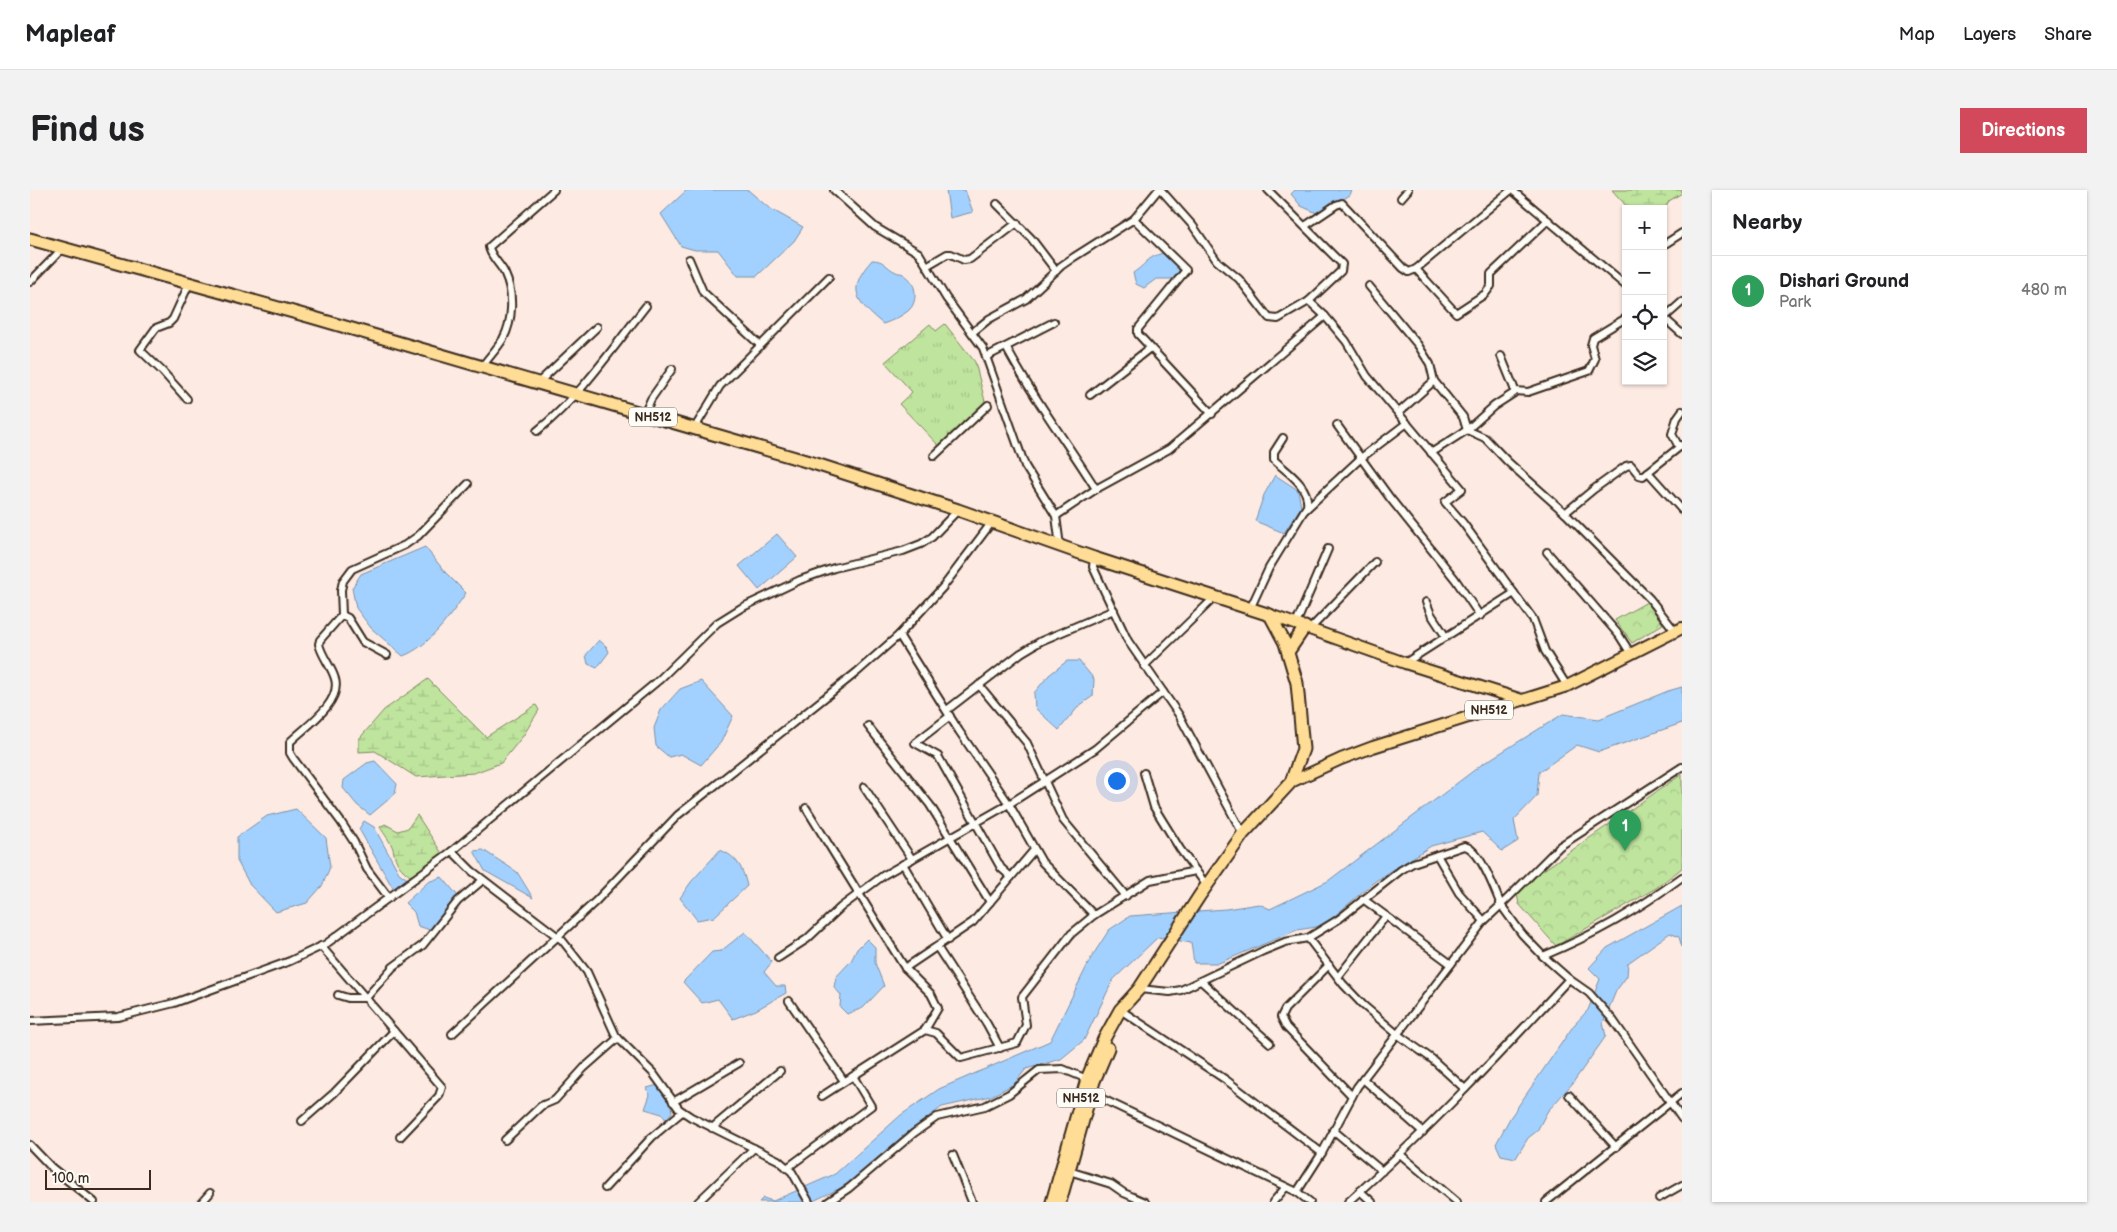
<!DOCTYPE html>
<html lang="en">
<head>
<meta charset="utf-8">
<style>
  :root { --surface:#fff; --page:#f2f2f2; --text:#202124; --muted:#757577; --line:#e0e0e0; --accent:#d1495b }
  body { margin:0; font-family:"Balsamiq Sans",sans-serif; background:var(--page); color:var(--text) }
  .controls { position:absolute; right:15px; top:15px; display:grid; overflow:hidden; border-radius:0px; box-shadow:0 1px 4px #0004 }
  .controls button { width:45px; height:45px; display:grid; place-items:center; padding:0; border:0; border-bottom:1px solid var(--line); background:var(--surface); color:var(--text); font:25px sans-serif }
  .scale { position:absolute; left:15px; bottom:12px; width:106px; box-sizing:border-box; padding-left:5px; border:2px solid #3b2a1e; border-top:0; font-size:14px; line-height:18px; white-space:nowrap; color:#3b2a1e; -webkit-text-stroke:4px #fdfcf7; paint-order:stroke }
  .you { position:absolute; left:1086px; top:590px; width:18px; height:18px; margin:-12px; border:4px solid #fff; border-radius:50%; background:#1a73e8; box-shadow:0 0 0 8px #1a73e833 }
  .badge { display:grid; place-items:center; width:32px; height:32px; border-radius:50%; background:var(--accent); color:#fff; font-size:16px; font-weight:700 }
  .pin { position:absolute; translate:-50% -41px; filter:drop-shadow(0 1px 2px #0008) }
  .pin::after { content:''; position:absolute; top:26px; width:18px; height:15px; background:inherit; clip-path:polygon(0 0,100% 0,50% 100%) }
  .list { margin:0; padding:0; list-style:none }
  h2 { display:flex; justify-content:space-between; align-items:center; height:65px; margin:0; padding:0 20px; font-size:21px }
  h2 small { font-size:16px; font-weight:400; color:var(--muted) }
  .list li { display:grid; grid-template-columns:32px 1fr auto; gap:15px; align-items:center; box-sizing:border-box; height:70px; padding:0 20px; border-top:1px solid var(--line) }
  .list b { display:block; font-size:19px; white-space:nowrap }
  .list p { margin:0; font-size:16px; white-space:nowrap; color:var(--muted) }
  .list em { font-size:16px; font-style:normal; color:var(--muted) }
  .icon { flex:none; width:28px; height:28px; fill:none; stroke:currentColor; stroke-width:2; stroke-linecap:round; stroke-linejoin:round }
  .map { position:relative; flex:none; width:1652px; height:1012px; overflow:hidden; border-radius:0px }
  header { display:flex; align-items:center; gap:30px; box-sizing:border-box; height:70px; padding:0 25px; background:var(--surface); border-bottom:1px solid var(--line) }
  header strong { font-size:24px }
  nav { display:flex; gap:28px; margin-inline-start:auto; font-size:18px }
  .intro { display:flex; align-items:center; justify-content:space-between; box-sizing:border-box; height:120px; padding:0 30px }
  h1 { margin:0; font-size:35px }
  .button { padding:12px 22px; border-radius:0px; background:var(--accent); color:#fff; font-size:18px; font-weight:700 }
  main { display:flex; gap:30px; padding:0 30px }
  aside { flex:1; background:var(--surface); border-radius:0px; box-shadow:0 1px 4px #0004 }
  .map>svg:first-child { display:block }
  .grass { fill:url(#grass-tufts); stroke:#7d875e }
  .forest { fill:url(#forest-crowns); stroke:#7d875e }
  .wetland { fill:url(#wetland-marsh); stroke:#7d875e }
  .water { fill:#a3d1ff; stroke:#798ea5 }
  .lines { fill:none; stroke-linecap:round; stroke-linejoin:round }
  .street-casing { stroke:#3b2a1e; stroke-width:10 }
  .primary-casing { stroke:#3b2a1e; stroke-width:14 }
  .highway-casing { stroke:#3b2a1e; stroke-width:15 }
  .street { stroke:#fdfcf7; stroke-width:6 }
  .primary { stroke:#ffdd96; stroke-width:10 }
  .highway { stroke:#ffdd96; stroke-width:11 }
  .labels { text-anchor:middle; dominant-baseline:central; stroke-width:4.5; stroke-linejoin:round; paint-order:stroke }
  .shield { fill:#fdfcf7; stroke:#75695f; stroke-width:1 }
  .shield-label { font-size:12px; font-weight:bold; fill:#3b2a1e }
</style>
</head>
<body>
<header>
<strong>Mapleaf</strong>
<nav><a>Map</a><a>Layers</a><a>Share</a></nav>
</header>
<div class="intro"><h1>Find us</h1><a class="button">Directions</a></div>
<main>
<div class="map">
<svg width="1652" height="1012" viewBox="0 0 1652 1012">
  <defs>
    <pattern id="grass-tufts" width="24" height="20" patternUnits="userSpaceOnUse" patternTransform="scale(1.25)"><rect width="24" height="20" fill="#bfe49e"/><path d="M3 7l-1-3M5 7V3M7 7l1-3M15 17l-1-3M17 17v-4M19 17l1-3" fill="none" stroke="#a5c488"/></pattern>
    <pattern id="forest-crowns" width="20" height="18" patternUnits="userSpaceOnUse" patternTransform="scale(1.25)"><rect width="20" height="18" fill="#bfe49e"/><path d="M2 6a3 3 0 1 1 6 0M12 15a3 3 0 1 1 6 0" fill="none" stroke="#a5c488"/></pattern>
    <pattern id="wetland-marsh" width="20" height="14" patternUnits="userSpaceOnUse" patternTransform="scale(1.25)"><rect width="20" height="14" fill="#bfe49e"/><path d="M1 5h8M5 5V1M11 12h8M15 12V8" fill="none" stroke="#a5c488"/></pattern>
  </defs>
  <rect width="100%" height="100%" fill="#fdebe3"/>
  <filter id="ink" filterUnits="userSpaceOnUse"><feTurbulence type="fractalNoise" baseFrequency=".02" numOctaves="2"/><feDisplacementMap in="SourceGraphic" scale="10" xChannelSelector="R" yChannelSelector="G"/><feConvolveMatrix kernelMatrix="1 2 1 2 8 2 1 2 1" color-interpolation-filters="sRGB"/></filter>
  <g filter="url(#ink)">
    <!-- grass -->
    <polygon class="grass" points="900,134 906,141 915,134 945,172 957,219 910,257 869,214 882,202 855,172"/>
    <!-- forest -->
    <g class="forest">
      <polygon points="1617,412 1633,434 1602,453 1585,430"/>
      <polygon points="1652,584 1652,678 1626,698 1526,756 1489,714 1486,699"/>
    </g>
    <!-- wetland -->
    <g class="wetland">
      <polygon points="1582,0 1652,0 1652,3 1639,11 1633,21 1633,19 1599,19"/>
      <polygon points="398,489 456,547 506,515 509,520 493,546 471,573 444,583 386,587 345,561 329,562 329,549 354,520"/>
      <path d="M387 625 413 665 383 688C370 679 366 674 363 659 361 652 354 644 350 637L355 634 368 641 378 638Z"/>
    </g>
    <!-- water -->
    <g class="water">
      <polygon points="657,0 718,0 739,18 773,37 764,51 727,86 708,86 688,60 665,60 651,56 631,24"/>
      <polygon points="916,0 935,0 943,22 920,28"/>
      <polygon points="1265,0 1322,0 1320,5 1289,24 1271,16 1261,4"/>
      <path d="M1137 62 1149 80 1147 89H1126L1114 98 1106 94 1103 83C1119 72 1116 67 1137 62Z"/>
      <path d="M842 70C855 70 855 77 866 82 869 84 870 82 873 84 887 91 889 112 878 121 870 127 862 131 853 134 826 112 816 99 842 70Z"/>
      <polygon points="1245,285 1268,300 1271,317 1254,343 1225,331 1234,305"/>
      <polygon points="747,344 767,367 729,400 709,376"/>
      <path d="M395 357 415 382 436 403C420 426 400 456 373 466L341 438 326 418 322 398 331 384Z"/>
      <polygon points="569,450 577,457 579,462 567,478 558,474 556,465"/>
      <polygon points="1037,471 1049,471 1064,489 1063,506 1049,516 1029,540 1005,518 1004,503 1019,485"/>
      <polygon points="671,491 703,526 691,552 671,575 651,564 639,567 626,556 624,538 631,520 650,499"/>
      <polygon points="1652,497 1652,533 1569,562 1547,555 1509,582 1507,606 1484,630 1488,651 1472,661 1452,642 1401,656 1344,692 1293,736 1267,740 1189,773 1164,773 1161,753 1128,747 1083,790 1054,850 1031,869 996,879 984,894 961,906 912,917 875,944 817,995 781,1012 729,1012 733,1008 743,1011 805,984 871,925 909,899 1020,851 1061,768 1079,740 1100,726 1196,719 1229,714 1240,719 1298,691 1451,575 1533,524 1569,529 1638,501"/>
      <polygon points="345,571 367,594 365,604 340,625 327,615 313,598 314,590 337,573"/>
      <polygon points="266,619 296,648 300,677 292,696 277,713 246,722 220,695 207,671 207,647 237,626"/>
      <polygon points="334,631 344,637 369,683 379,690 364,700 329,639"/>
      <polygon points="453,660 487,682 503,708 455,681 444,661"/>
      <path d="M690 660C708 667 713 679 717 696L684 727 667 730 650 708 661 692Z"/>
      <polygon points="412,687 428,706 400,740 388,736 384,722 375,713 398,692"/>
      <polygon points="1652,716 1652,757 1649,747 1640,743 1598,773 1597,786 1586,801 1573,833 1576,846 1542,894 1517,922 1507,941 1498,948 1486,968 1471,965 1466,954 1480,928 1544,835 1558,820 1570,789 1559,778 1577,758"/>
      <polygon points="715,742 742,772 734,782 746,796 755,796 756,803 726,820 703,829 688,809 672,813 653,792 682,762 691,761"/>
      <polygon points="837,749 845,757 845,773 854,796 833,818 817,824 810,817 811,805 804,797 806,787 821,771 827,759"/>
      <polygon points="628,895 641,916 642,922 636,930 632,924 615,919 620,905 617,898"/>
    </g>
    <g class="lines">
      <!-- street casing -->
      <g class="street-casing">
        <g id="street">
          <polyline points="804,0 845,37 889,63 916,108 953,158 995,276 1026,326 1030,356"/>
          <polyline points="1131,0 1163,36 1187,71 1209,89 1239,128 1248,129 1279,111 1295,126 1316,151 1337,186 1432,299 1415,312 1433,333 1503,429 1515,461 1537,496"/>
          <polyline points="1238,0 1312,74 1311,81 1279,111"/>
          <polyline points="1482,0 1596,96"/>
          <polyline points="1371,8 1378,0"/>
          <polyline points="967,14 1001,48 1026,81"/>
          <polyline points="1104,29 1156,80 1108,139 1108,144 1182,224"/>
          <polyline points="1275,36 1306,15 1312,13 1373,78 1379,82 1386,79 1481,0"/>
          <polyline points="1635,54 1652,43"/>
          <polyline points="659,69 673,102 730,155"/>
          <polyline points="898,75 917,64 921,64 934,70 940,69 987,33"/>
          <polyline points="1386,79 1426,123 1455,104 1461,96 1461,84 1518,30"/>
          <polyline points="0,92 33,58"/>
          <polyline points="1339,96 1388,155 1400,174 1404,191 1433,227 1437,240 1455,248 1478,272 1535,323 1620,409 1645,441"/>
          <polyline points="1633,127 1652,144"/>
          <polyline points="1634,128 1652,112"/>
          <polyline points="943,142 959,129 996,109 1031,76 1044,67 1104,29 1128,0"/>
          <path d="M976 157C1002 207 1037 252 1066 299"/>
          <polyline points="956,167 1024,132"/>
          <path d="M451 178C458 168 467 159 473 149 483 131 484 103 475 84 471 74 461 68 459 57L524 0"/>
          <polyline points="508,193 567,137"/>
          <polyline points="1485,201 1498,202 1559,181 1565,169 1561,155 1563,148 1596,128"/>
          <polyline points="1060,205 1120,158"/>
          <polyline points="157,209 132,181 110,160 126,138 139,133 143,129 159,94"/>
          <polyline points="1368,223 1404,191"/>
          <polyline points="614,225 621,209 642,179"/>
          <polyline points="1307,235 1360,308 1425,389 1450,426"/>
          <polyline points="664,239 690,196 799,87"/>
          <path d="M507 241C550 207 582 159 616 116"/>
          <polyline points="1649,257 1642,244 1647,228 1652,221"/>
          <polyline points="1401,263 1437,240 1464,216 1484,203 1484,198 1471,166"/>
          <polyline points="904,266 958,215"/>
          <polyline points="1618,282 1652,320"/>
          <polyline points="1275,320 1331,268 1377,233"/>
          <polyline points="1535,323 1564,299 1596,276 1601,275 1609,285 1613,286 1652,255"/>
          <polyline points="1026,326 1066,299 1139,259 1295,126"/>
          <polyline points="1517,362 1589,445 1601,464"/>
          <polyline points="1064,368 1063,377 1098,451 1149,525 1213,644"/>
          <polyline points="1396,412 1401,424 1416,447"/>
          <path d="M1220 419 1239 378 1277 316C1280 296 1257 282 1244 270V262L1253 248"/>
          <polyline points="312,425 318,428 333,452 357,465"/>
          <polyline points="1266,434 1298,359"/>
          <polyline points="1280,439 1345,372"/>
          <polyline points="869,445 929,541 979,614 1012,672 1064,725"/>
          <polyline points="1375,473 1484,403"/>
          <polyline points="1114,476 1185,407"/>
          <polyline points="949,495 997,553 1033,630 1096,706"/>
          <polyline points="917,520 991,463 1011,451 1084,420"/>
          <polyline points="920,526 885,553 908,566 971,678 981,687"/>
          <polyline points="838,536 900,615 960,712"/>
          <polyline points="1114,583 1124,617 1150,659 1177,696"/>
          <polyline points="834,597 882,669"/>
          <polyline points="776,618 875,778 901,804 908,818 895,840"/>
          <polyline points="422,661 442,681 532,750 557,782 586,846 623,883 649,919 661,927 748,970 762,982 779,1012"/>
          <polyline points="1407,665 1429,703 1454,731"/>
          <polyline points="873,674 918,750"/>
          <path d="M359 708 337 679 324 652 311 632 263 568 260 563V552C275 537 312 513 305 489 302 477 292 467 289 454L290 450 312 425 311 400 313 391 322 379 375 355 388 346 438 294"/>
          <polyline points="1333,709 1421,774"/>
          <polyline points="1278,748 1313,794 1333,815 1367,844 1402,869 1435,899"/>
          <polyline points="291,756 412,897 409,906 370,947"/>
          <polyline points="907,757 957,834 970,858"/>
          <path d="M1513 766C1566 744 1606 721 1652 687"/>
          <polyline points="748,768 777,749 811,717 854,685 979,614 1065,559 1133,502"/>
          <polyline points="1299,775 1255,819 1251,827 1256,837 1322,906"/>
          <polyline points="875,778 943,732 1004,660"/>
          <polyline points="1308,787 1356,726"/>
          <polyline points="1171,791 1240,853"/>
          <path d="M1109 799 1140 802 1151 800 1233 761 1255 752 1278 748 1309 729 1371 680 1383 673 1434 656C1450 658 1465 701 1471 715L1530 656 1652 577"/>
          <polyline points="308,805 318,808 336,808 363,777 393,755 428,711 453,690"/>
          <polyline points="759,811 814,891"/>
          <polyline points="1095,823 1196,890 1292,963"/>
          <polyline points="0,831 88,827 144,813 260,771 296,754 422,661 629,490 687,433 711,418 770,390 804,378 873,361 891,354 902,347 928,320"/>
          <polyline points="422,844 566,711 648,625 827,482 869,445 913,397 962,332"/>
          <polyline points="1333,889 1393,942"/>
          <polyline points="1060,903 1267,1002 1280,1012"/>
          <polyline points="1539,905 1586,957"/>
          <polyline points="792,906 895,840 906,843 931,868 987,853 996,835 992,807 1041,744 1064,725 1120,690 1166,681"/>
          <polyline points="643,912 709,873"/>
          <polyline points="272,931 304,903 364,841"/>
          <polyline points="682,938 750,881"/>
          <polyline points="1303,940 1352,981"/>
          <polyline points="475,950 511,916 525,910 554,878 588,848"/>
          <polyline points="0,955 21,977 64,1012"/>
          <polyline points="923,965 942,1012"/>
          <polyline points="1371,965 1427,1012"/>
          <polyline points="757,978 841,916 823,886"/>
          <polyline points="1039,981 1081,994 1094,1003 1115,1012"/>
          <polyline points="575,998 622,947 652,922"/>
          <polyline points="1330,1001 1342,1012"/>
          <polyline points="1267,1002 1292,963 1327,897 1454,731 1471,715 1492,744 1513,766 1539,789 1559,803 1583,830 1652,929"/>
          <polyline points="1629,1008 1652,995"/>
          <polyline points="172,1012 180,1003"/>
          <polyline points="668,1012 724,958"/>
          <polyline points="798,1012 819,998 884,943 907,927 955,916 979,904 1009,880 1033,879 1057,889"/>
          <polyline points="1243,1012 1256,997"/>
          <path d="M1318 1012C1396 942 1468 866 1539 789"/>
          <polyline points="1516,1012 1652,903"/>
        </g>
      </g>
      <!-- primary casing -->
      <g class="primary-casing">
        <g id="primary">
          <polyline points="1240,425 1375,473 1492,510"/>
          <polyline points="1261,592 1311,569 1343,557 1537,496 1652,438"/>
        </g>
      </g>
      <!-- highway casing -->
      <g class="highway-casing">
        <g id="highway">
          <polyline points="0,49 281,127 786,274 928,320 1064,368 1240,425 1255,453 1267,493 1273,559 1261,592 1213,644 1170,705 1109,799 1090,820 1074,849 1057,889 1022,1012"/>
          <polyline points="1258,462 1275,437"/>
          <polyline points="1030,1012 1064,891 1078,858"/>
        </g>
      </g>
      <!-- street -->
      <use href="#street" class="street"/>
      <!-- primary -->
      <use href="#primary" class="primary"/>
      <!-- highway -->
      <use href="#highway" class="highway"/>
    </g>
  </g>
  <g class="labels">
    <!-- shield labels -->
    <g class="shield">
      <rect x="599" y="217.5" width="48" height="19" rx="4"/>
      <rect x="1435" y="510.5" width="48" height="19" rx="4"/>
      <rect x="1027" y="898.5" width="48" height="19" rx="4"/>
    </g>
    <g class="shield-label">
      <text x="623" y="227">NH512</text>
      <text x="1459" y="520">NH512</text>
      <text x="1051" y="908">NH512</text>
    </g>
  </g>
</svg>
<div class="controls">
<button>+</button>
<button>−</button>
<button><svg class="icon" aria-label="locate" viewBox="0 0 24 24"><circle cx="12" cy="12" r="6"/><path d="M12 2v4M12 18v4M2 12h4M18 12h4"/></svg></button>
<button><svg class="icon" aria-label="layers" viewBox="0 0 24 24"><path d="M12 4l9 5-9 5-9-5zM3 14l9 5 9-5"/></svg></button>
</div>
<div class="scale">100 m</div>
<div class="you"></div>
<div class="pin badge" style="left:1595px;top:661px;background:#2e9e5b">1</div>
</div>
<aside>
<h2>Nearby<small></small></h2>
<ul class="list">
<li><span class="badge" style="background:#2e9e5b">1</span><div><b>Dishari Ground</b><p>Park</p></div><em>480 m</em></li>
</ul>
</aside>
</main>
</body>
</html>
